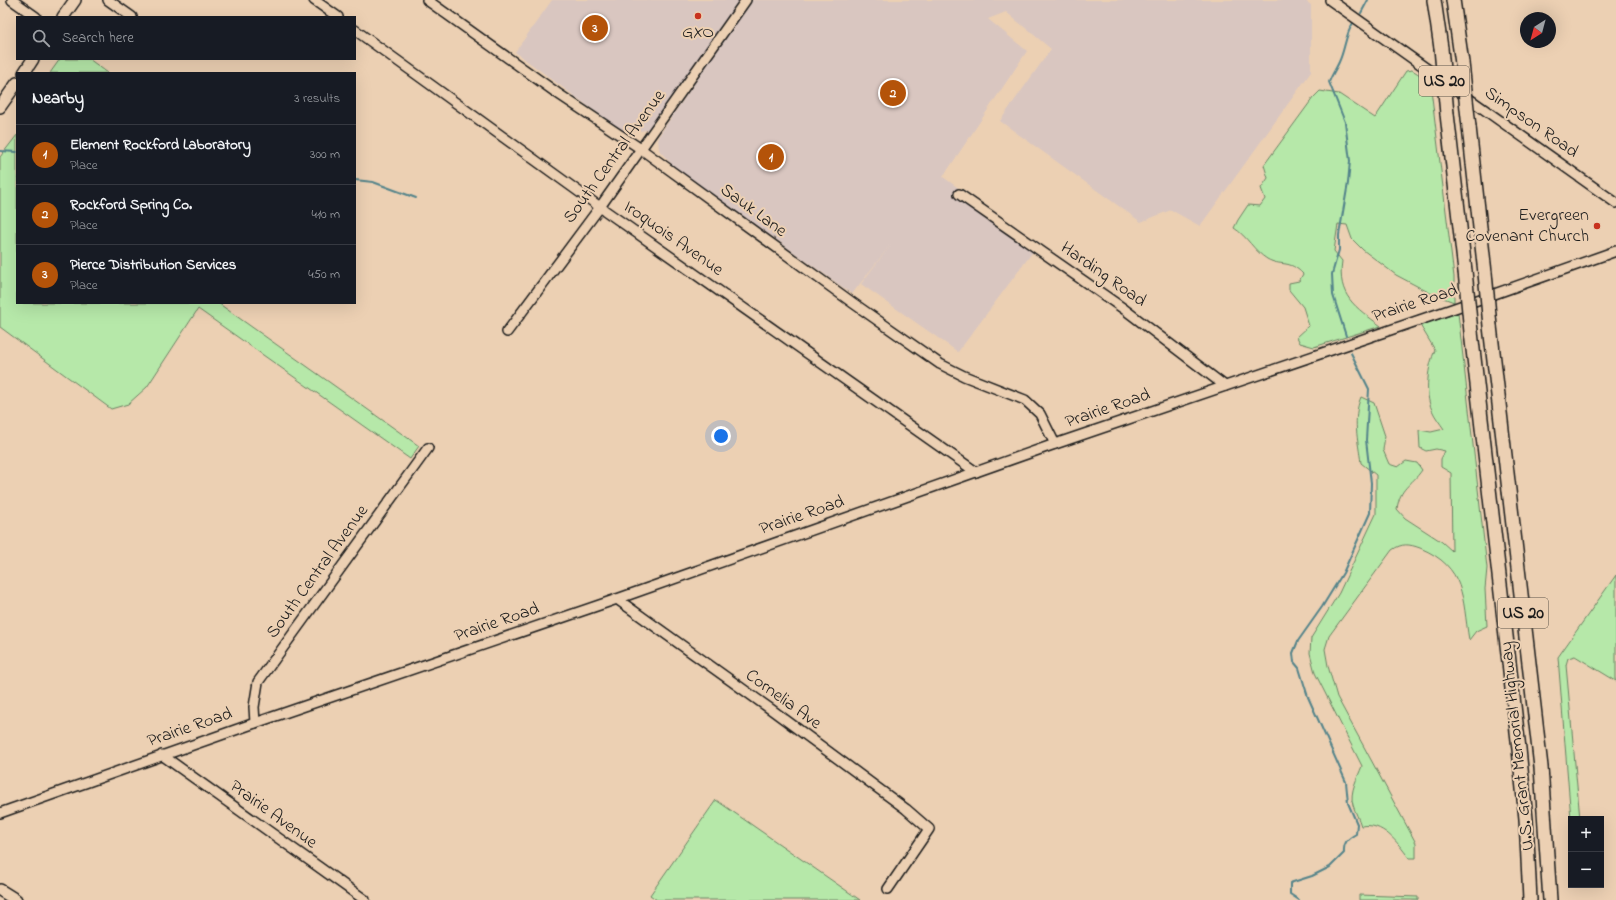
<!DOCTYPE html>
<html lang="en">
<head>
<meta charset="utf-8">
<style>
  :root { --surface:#171b24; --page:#20242c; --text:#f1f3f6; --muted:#9ea1a6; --line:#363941; --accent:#b45309 }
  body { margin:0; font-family:"Indie Flower",sans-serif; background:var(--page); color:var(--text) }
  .controls { position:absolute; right:12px; bottom:12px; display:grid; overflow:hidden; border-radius:0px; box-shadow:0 4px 16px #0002 }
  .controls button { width:36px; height:36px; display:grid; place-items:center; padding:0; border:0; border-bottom:1px solid var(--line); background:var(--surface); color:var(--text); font:20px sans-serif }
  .compass { position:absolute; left:1520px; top:12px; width:36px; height:36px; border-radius:50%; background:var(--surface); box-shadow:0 4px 16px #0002; rotate:216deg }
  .you { position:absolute; left:721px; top:436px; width:14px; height:14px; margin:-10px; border:3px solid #fff; border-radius:50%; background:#1a73e8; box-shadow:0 0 0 6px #1a73e833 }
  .badge { display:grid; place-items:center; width:26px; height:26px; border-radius:50%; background:var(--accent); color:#fff; font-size:13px; font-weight:700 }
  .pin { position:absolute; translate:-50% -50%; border:2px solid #fff; box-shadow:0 1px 4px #0006 }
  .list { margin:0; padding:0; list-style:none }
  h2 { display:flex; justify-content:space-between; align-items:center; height:52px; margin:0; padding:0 16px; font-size:17px }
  h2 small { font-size:13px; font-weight:400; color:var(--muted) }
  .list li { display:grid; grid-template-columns:26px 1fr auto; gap:12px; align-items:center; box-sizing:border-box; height:60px; padding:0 16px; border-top:1px solid var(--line) }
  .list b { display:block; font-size:15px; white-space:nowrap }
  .list p { margin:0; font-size:13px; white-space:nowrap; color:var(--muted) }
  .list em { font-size:13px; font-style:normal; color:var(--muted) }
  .icon { flex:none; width:22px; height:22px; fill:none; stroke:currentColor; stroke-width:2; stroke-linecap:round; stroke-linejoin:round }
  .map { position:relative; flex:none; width:1616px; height:900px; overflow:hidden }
  .search { position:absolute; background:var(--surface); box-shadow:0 4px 16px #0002; left:16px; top:16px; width:340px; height:44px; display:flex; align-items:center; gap:10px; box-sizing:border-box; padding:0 14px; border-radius:0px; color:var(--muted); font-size:15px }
  .panel { position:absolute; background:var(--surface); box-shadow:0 4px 16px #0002; left:16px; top:72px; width:340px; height:232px; border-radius:0px }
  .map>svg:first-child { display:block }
  .built { fill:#d9c6c0 }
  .green { fill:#b6e8a9; stroke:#698262 }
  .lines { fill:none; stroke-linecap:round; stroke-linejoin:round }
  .stream { stroke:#53838a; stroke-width:2 }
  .minor-casing { stroke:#1c1c1c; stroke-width:12 }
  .major-casing { stroke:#1c1c1c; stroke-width:14 }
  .highway-casing { stroke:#1c1c1c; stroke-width:16 }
  .minor { stroke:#ecd0b3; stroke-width:9 }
  .major { stroke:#ecd0b3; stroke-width:11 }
  .highway { stroke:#ecd0b3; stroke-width:13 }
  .highway-bridge-casing { stroke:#1c1c1c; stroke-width:16; stroke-linecap:butt }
  .highway-bridge { stroke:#ecd0b3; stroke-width:13 }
  .poi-dot { fill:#c8321e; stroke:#ecd0b3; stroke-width:1.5 }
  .labels { text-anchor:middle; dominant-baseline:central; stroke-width:4; stroke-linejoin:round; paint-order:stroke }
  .shield { fill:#ecd0b3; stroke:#5a5249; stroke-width:1 }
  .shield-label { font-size:17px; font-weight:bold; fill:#1c1c1c }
  .poi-label { font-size:18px; fill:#1c1c1c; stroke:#ecd0b3 }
  .street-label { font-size:18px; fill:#1c1c1c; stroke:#ecd0b3 }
</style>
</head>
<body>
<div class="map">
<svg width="1616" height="900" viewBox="0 0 1616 900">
  <rect width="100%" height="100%" fill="#ecd0b3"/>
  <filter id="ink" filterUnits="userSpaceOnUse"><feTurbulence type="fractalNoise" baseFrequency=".025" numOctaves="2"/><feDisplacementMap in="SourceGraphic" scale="8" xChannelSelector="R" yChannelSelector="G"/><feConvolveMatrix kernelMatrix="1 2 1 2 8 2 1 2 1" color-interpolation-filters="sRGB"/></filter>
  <g filter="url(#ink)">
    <!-- built -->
    <g class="built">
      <polygon points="552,0 740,0 659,115 647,130 632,132 620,130 515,52"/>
      <polygon points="751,0 1304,0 1311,5 1311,72 1200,226 1171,210 1141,222 1000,121 1051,49 1006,12 988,19 1027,51 943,177 1038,245 958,352 861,284 891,244 852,294 673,166 659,150 658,137"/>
    </g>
    <!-- green -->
    <g class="green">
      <polygon points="60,59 89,59 108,73 50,73"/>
      <path d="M1412 70 1430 81 1454 277V302L1430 293 1396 275 1363 250 1352 239 1347 225 1338 224 1334 251 1342 261C1337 296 1355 307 1381 326L1314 347 1300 343 1297 337 1309 326 1303 307 1289 290V283L1299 281 1303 274C1289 259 1281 267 1267 259 1254 251 1247 236 1234 228L1238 220 1248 205 1260 206 1265 199 1261 188 1268 178 1264 165 1313 98 1320 91 1339 94 1375 118 1406 71Z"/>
      <polygon points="17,135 17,303 218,303 419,446 410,459 198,309 147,387 128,404 111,409 0,327 0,157"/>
      <path d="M1458 313 1487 568 1485 589 1487 626 1476 631 1469 640C1462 598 1466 567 1420 548 1409 544 1402 543 1392 550L1329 636 1325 649 1328 666 1337 697 1416 843V858H1409C1397 842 1383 822 1361 826 1359 819 1355 812 1353 805 1349 792 1358 777 1362 766L1315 673 1310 653 1311 638 1339 593 1376 514V475L1361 463C1358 440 1352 419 1361 397L1374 403 1385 436 1383 450 1389 464 1398 467 1406 461 1417 463 1422 470C1411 486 1400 487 1397 509L1405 518 1442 542 1452 551 1451 473 1441 467V459L1445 451 1436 449 1426 451 1420 448 1419 430 1431 432 1444 429C1440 423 1435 417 1432 410 1424 393 1428 366 1435 350L1420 325Z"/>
      <polygon points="1616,575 1616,681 1575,656 1568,658 1566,665 1580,819 1571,819 1558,657"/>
      <polygon points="716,800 860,900 657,900 650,895"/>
      <polygon points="1359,895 1418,897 1418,900 1359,900"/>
    </g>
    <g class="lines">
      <!-- stream -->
      <g class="stream">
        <polyline points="1361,13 1368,0"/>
        <polyline points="0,151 17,152"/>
        <polyline points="355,180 373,182 416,198"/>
        <path d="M1346 336 1333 295 1332 274 1339 250V235L1348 183 1350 161 1345 122 1329 82C1332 74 1336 69 1339 62 1345 50 1345 35 1353 23"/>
        <path d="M1299 900 1290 894V883L1312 876 1330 867 1344 853C1343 843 1347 839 1356 834L1357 824 1348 803 1346 782 1308 697 1299 668 1294 662 1293 653 1298 641 1322 607 1343 573 1370 513 1371 483 1366 440 1369 389 1351 353"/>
      </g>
      <!-- minor casing -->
      <g class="minor-casing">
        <g id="minor">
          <polyline points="12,0 36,17"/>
          <polyline points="108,0 132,17"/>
          <polyline points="314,0 338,17"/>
          <polyline points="427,0 557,93 641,149 853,303 940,364 964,376 1025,400 1040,414 1055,444"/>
          <polyline points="1330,0 1616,203"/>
          <polyline points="355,30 600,207 976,472"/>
          <polyline points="959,194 1124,309 1225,386"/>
          <polyline points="507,332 600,207 746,0"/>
          <polyline points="617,599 772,710 906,809 929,829 888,889"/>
          <polyline points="255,723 254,707 258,682 428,448"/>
          <polyline points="162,755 365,900"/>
          <polyline points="0,813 255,723 617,599 1055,444 1452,309 1616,251"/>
        </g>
      </g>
      <!-- major casing -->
      <g class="major-casing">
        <g id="major">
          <polyline points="63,17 75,0"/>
          <polyline points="24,73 33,59"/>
          <polyline points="0,107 17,83"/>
          <polyline points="0,890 16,900"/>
        </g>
      </g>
      <!-- highway casing -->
      <g class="highway-casing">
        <g id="highway">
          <polyline points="1434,0 1441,48"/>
          <polyline points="1453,0 1462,63"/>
          <polyline points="1447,114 1465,271"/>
          <polyline points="1469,127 1485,273"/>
          <polyline points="1490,326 1541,767 1550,900"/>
          <polyline points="1471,332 1519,749 1526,819 1530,900"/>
        </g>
      </g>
      <!-- minor -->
      <use href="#minor" class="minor"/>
      <!-- major -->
      <use href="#major" class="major"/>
      <!-- highway -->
      <use href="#highway" class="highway"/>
      <!-- highway-bridge casing -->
      <g class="highway-bridge-casing">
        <g id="highway-bridge">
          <polyline points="1441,48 1447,114"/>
          <polyline points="1462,63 1469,127"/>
          <polyline points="1465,271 1471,332"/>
          <polyline points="1485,273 1490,326"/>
        </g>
      </g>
      <!-- highway-bridge -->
      <use href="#highway-bridge" class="highway-bridge"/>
    </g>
  </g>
  <!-- markers -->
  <g class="poi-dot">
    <circle cx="698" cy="16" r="4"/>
    <circle cx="1597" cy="226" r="4"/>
  </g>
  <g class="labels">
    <!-- shield labels -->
    <g class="shield">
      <rect x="1419" y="66" width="50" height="30" rx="3"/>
      <rect x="1498" y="598" width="50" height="30" rx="3"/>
    </g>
    <g class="shield-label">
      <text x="1444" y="81">US 20</text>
      <text x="1523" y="613">US 20</text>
    </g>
    <!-- poi labels -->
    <g class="poi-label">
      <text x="698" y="33">GXO</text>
      <text x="1589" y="216" text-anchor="end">Evergreen<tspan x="1589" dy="21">Covenant Church</tspan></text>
    </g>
    <!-- street labels -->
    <g class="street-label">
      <text transform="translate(1531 123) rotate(35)">Simpson Road</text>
      <text transform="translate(615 157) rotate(-54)">South Central Avenue</text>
      <text transform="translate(753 211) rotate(36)">Sauk Lane</text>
      <text transform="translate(673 239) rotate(35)">Iroquois Avenue</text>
      <text transform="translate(1103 275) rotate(35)">Harding Road</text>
      <text transform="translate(1415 304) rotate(-18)">Prairie Road</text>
      <text transform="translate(1108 409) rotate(-19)">Prairie Road</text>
      <text transform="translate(802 516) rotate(-19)">Prairie Road</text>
      <text transform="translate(318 572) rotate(-54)">South Central Avenue</text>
      <text transform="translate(497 623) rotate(-19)">Prairie Road</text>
      <text transform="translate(783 700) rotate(36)">Cornelia Ave</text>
      <text transform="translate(190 728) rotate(-19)">Prairie Road</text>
      <text transform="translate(1518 746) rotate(-96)">U.S. Grant Memorial Highway</text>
      <text transform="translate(273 815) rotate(36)">Prairie Avenue</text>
    </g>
  </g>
</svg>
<div class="controls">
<button>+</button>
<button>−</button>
</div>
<svg class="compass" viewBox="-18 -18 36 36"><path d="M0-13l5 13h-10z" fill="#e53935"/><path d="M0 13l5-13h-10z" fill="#9ea1a6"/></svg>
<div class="you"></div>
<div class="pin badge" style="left:771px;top:157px">1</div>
<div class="pin badge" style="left:893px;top:93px">2</div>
<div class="pin badge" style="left:595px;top:28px">3</div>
<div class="search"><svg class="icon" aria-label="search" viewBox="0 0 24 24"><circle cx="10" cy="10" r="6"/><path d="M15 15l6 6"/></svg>Search here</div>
<section class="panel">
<h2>Nearby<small>3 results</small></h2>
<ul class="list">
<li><span class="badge">1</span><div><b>Element Rockford Laboratory</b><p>Place</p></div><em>300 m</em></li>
<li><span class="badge">2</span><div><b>Rockford Spring Co.</b><p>Place</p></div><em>410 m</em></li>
<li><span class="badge">3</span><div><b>Pierce Distribution Services</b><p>Place</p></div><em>450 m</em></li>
</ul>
</section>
</div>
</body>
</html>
